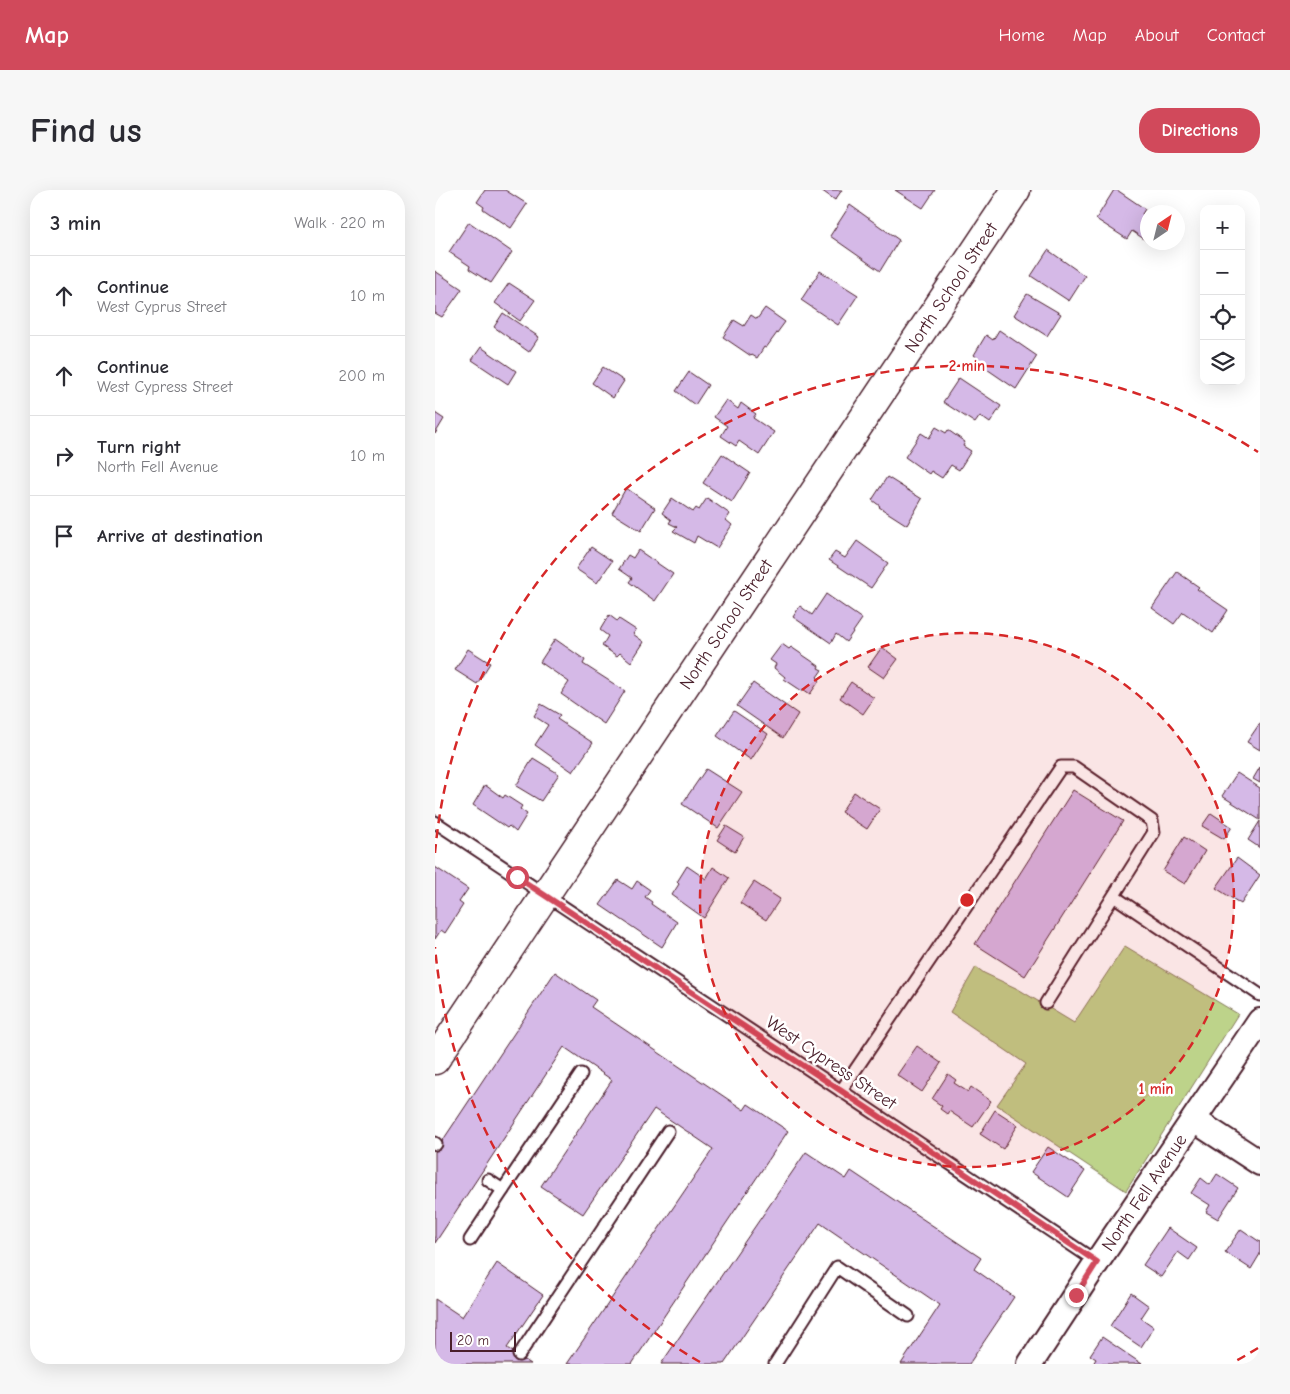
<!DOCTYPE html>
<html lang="en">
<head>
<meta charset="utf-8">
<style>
  :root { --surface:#fff; --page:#f7f7f7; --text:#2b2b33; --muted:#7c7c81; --line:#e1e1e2; --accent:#d1495b }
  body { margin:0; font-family:"Comic Neue",sans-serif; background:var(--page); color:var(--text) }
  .controls { position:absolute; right:15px; top:15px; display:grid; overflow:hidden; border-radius:10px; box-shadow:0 5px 20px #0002 }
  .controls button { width:45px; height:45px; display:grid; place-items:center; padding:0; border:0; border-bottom:1px solid var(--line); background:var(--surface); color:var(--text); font:25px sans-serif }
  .compass { position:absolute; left:705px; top:15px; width:45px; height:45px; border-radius:50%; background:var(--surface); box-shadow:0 5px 20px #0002; rotate:35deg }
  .scale { position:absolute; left:15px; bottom:12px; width:66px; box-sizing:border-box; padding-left:5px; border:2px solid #4a1f2b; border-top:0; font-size:14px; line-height:18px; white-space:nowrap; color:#4a1f2b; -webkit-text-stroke:4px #fff; paint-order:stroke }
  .stop { position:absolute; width:15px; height:15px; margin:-11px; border:4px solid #d1495b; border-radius:50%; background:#fff }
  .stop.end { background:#d1495b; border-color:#fff; box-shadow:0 1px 5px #0008 }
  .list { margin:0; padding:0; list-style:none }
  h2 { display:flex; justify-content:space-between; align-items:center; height:65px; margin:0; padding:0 20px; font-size:21px }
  h2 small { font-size:16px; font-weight:400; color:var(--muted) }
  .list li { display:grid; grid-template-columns:32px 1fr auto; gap:15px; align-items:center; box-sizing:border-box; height:80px; padding:0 20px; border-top:1px solid var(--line) }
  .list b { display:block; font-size:19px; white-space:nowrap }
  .list p { margin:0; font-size:16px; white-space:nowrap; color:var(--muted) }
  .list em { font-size:16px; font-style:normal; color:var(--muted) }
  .icon { flex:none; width:28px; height:28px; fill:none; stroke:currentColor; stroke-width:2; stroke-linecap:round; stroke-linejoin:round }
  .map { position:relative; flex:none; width:825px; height:1174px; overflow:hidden; border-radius:20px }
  header { display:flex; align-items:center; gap:30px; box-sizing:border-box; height:70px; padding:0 25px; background:var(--accent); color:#fff }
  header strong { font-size:24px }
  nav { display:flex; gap:28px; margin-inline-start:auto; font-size:18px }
  .intro { display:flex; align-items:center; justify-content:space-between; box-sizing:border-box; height:120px; padding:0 30px }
  h1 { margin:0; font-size:35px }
  .button { padding:12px 22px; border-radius:20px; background:var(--accent); color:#fff; font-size:18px; font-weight:700 }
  main { display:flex; gap:30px; padding:0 30px }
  aside { flex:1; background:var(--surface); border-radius:20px; box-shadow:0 5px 20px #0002 }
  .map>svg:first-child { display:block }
  .green { fill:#bdd38a; stroke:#84795a }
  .building { fill:#d5b9e7; stroke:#4a1f2b }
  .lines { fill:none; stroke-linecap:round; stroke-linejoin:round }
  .lane-casing { stroke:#4a1f2b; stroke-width:15 }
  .street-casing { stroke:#4a1f2b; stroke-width:28 }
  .secondary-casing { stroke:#4a1f2b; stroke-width:31 }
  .lane { stroke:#fff; stroke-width:11 }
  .street { stroke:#fff; stroke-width:24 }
  .secondary { stroke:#fff; stroke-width:28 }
  .route { stroke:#d1495b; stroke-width:6 }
  .ring { fill:none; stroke:#d62828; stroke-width:2.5; stroke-dasharray:9 6 }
  .labels { text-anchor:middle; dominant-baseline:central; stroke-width:5; stroke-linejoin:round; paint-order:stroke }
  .street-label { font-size:18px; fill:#4a1f2b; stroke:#fff }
  .centre { fill:#d62828; stroke:#fff; stroke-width:2.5 }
  .ring-label { font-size:15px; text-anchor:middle; font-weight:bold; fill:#d62828; stroke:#fff; stroke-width:5; stroke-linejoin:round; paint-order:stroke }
</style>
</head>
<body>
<header>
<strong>Map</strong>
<nav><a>Home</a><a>Map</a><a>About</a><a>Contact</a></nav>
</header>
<div class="intro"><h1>Find us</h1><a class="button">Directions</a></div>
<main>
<aside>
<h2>3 min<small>Walk · 220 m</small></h2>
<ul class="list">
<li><svg class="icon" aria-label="ahead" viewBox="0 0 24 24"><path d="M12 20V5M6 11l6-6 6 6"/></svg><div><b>Continue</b><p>West Cyprus Street</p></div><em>10 m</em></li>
<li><svg class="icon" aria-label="ahead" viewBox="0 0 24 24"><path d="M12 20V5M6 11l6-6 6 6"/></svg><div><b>Continue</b><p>West Cypress Street</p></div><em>200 m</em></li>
<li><svg class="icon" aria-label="right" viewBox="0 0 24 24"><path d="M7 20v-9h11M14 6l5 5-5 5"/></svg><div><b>Turn right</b><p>North Fell Avenue</p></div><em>10 m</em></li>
<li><svg class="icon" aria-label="arrive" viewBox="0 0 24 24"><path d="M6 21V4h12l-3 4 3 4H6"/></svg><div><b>Arrive at destination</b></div></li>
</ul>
</aside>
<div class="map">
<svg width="825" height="1174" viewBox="0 0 825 1174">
  <rect width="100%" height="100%" fill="#fff"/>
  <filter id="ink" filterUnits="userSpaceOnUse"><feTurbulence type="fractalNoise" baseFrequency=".02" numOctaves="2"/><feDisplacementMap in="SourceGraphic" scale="10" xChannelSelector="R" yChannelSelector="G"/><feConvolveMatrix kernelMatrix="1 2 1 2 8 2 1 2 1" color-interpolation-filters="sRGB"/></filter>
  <g filter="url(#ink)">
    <!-- green -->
    <polygon class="green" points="690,756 803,824 691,1001 562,915 591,874 515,822 541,777 549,783 583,799 639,833"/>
    <!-- building -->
    <g class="building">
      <polygon points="50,0 70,0 92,14 76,38 48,19 49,17 42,12"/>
      <polygon points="386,0 407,0 400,10"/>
      <polygon points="460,0 500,0 488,18"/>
      <polygon points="679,0 682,0 710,19 707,24 712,28 712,51 697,41 692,49 661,29"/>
      <polygon points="415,15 464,50 445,81 395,46"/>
      <polygon points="34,32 77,62 56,93 34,79 35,76 14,62"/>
      <polygon points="613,60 650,86 634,111 596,86"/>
      <polygon points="0,81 27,99 7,127 0,123"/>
      <polygon points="385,81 423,105 403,135 366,110"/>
      <polygon points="74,93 100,110 85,131 60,113"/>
      <polygon points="592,104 626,124 612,146 579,125"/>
      <polygon points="330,118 350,132 331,158 329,157 322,168 317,165 316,166 288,147 299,130 309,136 316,125 322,129"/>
      <polygon points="68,123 104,147 94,162 59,137"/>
      <polygon points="564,140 602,166 581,199 543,173 545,170 539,165 551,145 558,150"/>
      <polygon points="46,157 81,181 73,194 37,170"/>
      <polygon points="168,177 189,191 178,208 157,193"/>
      <polygon points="254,182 273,195 260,215 241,201"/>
      <polygon points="524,188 566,216 555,233 545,226 540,233 508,212"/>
      <polygon points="291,210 303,219 306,213 321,224 318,228 339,242 324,265 304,251 301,256 286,246 292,236 279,227"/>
      <polygon points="0,223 9,229 0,244"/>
      <polygon points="501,237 511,243 513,240 530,252 528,256 536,261 524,280 516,275 507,288 496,281 494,284 470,267 486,243 494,248"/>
      <polygon points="287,264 315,283 297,312 268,293"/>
      <polygon points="452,287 487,309 472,335 444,317 445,316 437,310"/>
      <polygon points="191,298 220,318 206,341 177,323"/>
      <polygon points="237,308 258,322 261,318 264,320 272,308 295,324 291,330 297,335 282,358 262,346 259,353 238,341 242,337 234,333 236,330 227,323"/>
      <polygon points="422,351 453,373 436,398 394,370 400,362 410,368"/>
      <polygon points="156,357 177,371 162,393 141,379"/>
      <polygon points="203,360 238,384 220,411 194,392 197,388 184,379 193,365 198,368"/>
      <polygon points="742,382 764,397 762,399 793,420 778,443 748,422 739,434 717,418"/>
      <polygon points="391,404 427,429 411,452 401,444 396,453 358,427 365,416 377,425"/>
      <polygon points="174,425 182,431 184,429 201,440 198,444 209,452 196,472 185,463 182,466 167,456 173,446 165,440"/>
      <polygon points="120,449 150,470 148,474 190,501 169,534 126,504 134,492 105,472"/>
      <polygon points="347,454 354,459 356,457 384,476 383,478 387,480 382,487 385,490 375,504 368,499 367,501 349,489 350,487 339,478 341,474 335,470"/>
      <polygon points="447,457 463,469 449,488 433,477"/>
      <polygon points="33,459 55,473 42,494 20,480"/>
      <polygon points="416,492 439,508 428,524 405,508"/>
      <polygon points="318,493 363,524 348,548 302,516"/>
      <polygon points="106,514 125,525 122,529 158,553 138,582 100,555 113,535 99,526"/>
      <polygon points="299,521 333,544 316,570 282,546"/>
      <polygon points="825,533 825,560 812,552"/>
      <polygon points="98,568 124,584 106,611 81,596"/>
      <polygon points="825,577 825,593 818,589"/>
      <polygon points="271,579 307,602 283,638 247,614"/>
      <polygon points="802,583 825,598 825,630 787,606"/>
      <polygon points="50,595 68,608 70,605 87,616 85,619 92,624 81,642 74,636 72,638 38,615"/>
      <polygon points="638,600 688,631 590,786 540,754"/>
      <polygon points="419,602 445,619 432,639 406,622"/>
      <polygon points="776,623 797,637 789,649 767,636"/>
      <polygon points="825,631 825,658 813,650"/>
      <polygon points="291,636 309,647 300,662 282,650"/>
      <polygon points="749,647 770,661 750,694 728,681"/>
      <polygon points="802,668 825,685 806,714 781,698"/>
      <polygon points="252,676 271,689 278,677 294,688 269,728 237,705 244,694 242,692"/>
      <polygon points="0,677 33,699 24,712 28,715 10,743 6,740 0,749"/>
      <polygon points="183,690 197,699 202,691 215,700 210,707 217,712 216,714 242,732 227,757 165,715"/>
      <polygon points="319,692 345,709 331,730 305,713"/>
      <polygon points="120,782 161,810 156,817 309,920 313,914 353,941 197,1174 132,1174 278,959 219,919 148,1024 106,996 177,890 129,857 0,1053 0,962"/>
      <polygon points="482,856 506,873 487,902 462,885"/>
      <polygon points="513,884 521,890 519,893 533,902 536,897 556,911 538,937 514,921 512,924 505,919 507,916 497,909"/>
      <polygon points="560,920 583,935 568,959 545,944"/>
      <polygon points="613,957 650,981 633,1007 596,982"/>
      <polygon points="371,962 411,989 416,981 546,1068 539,1079 579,1107 534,1174 466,1174 505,1115 385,1033 289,1174 226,1174"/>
      <polygon points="782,984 803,998 783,1029 771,1022 775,1015 756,1003 766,988 775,995"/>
      <polygon points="733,1038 762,1058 754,1070 743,1062 726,1087 708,1075"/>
      <polygon points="806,1039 825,1052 825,1064 816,1079 790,1062"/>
      <polygon points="62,1073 108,1105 72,1158 96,1174 0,1174 0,1109 27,1127"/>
      <polygon points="696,1103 714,1116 706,1128 719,1137 706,1157 675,1136"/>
      <polygon points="667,1147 707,1174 658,1174 661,1169 655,1165"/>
    </g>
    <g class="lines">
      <!-- lane casing -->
      <g class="lane-casing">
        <g id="lane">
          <polyline points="0,632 381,884 662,1072"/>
          <polyline points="680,707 825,805"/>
          <polyline points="406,901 626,577 639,577 717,631 719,642 611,813"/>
          <polyline points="0,953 1,954"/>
          <polyline points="68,1000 146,884"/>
          <polyline points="35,1050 68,1000 53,990"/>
          <polyline points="84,1165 233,941"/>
          <polyline points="340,1174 402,1077 473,1126"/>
        </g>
      </g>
      <!-- street casing -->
      <g class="street-casing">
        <g id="street">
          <polyline points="759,930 825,973"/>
          <path id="s1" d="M595 1174 662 1072 825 831"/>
        </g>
      </g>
      <!-- secondary casing -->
      <g class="secondary-casing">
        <g id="secondary">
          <path id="s2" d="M0 870 581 0"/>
        </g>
      </g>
      <!-- lane -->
      <use href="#lane" class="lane"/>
      <!-- street -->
      <use href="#street" class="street"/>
      <!-- secondary -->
      <use href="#secondary" class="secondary"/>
    </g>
  </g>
  <g class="lines" filter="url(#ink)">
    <!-- route -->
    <polyline class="route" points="82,687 381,884 662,1072 641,1105"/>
  </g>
  <!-- distance rings -->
  <circle cx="532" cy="710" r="267" fill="#d62828" fill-opacity=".12"/>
  <g class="ring">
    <circle cx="532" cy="710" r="267"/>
    <path d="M823 1158A534 534 0 0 1 799 1172M265 1172A534 534 0 0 1 0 757M0 663A534 534 0 0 1 823 262"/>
  </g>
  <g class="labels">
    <!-- street labels -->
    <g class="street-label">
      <text stroke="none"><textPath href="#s2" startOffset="929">North School Street</textPath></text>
      <text stroke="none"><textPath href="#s2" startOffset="524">North School Street</textPath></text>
      <text transform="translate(396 873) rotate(34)">West Cypress Street</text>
      <text stroke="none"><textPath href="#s1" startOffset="206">North Fell Avenue</textPath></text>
    </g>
  </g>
  <circle cx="532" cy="710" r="8" class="centre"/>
  <g class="ring-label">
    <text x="532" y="181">2 min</text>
    <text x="721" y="904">1 min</text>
  </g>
</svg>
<div class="controls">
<button>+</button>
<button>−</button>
<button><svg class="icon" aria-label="locate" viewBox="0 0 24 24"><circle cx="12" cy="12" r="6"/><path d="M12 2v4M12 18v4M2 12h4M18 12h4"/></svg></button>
<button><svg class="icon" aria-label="layers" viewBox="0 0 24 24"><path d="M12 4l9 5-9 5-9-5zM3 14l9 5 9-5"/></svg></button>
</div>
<svg class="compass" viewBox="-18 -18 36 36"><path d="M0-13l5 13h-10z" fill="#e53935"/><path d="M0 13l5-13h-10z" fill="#7c7c81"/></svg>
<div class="scale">20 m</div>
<div class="stop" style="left:82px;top:687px"></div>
<div class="stop end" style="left:641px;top:1105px"></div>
</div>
</main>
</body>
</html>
